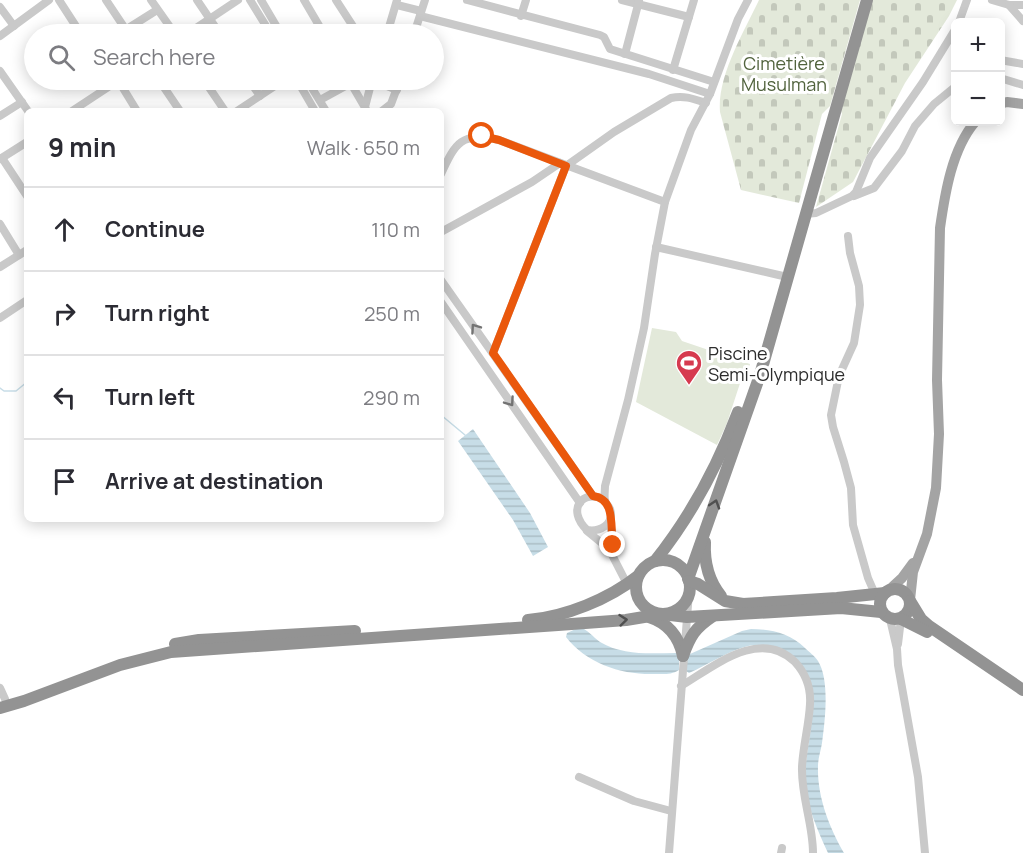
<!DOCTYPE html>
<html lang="en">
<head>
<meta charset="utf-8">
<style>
  :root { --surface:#fff; --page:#f2f2f3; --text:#2b2b33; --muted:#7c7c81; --line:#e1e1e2 }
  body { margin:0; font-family:Manrope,sans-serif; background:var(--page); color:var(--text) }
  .controls { position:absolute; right:18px; top:18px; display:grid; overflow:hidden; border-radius:9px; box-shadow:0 3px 15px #0003 }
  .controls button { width:54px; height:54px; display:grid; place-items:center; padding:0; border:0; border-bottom:2px solid var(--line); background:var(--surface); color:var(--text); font:30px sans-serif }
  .stop { position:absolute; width:18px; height:18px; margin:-14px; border:4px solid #ea580c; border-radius:50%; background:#fff }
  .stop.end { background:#ea580c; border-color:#fff; box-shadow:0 2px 6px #0008 }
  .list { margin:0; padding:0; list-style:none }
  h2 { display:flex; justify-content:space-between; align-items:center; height:78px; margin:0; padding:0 24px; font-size:26px }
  h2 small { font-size:20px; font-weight:400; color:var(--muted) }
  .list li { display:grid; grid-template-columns:39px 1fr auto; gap:18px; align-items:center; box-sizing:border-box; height:84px; padding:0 24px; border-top:2px solid var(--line) }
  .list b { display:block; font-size:22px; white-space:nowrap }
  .list em { font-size:20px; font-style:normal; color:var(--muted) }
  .icon { flex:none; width:33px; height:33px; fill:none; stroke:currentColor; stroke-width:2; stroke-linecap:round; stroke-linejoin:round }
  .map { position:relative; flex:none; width:1023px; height:853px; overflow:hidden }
  .search { position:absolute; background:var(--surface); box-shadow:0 3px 15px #0003; left:24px; top:24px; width:420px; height:66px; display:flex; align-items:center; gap:15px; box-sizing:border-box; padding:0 21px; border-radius:33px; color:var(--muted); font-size:22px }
  .panel { position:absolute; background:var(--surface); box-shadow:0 3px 15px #0003; left:24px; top:108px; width:420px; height:414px; border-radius:9px }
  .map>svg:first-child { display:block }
  .cemetery { fill:url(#cemetery-stones) }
  .park { fill:#e3e9da }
  .water { fill:url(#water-rules) }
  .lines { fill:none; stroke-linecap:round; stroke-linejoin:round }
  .stream { stroke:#c7dde7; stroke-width:1.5 }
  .minor { stroke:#c9c9c9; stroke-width:8 }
  .major { stroke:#a4a4a4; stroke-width:10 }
  .highway { stroke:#939393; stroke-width:12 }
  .oneway { stroke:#737373 }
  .oneway2 { stroke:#505050 }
  .route { stroke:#ea580c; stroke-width:8 }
  .labels { text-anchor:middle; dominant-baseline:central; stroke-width:6; stroke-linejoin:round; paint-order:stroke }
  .park-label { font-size:18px; fill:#51633d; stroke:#fff }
  .poi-label { font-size:18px; fill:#2c2c2c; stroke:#fff; text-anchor:start }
</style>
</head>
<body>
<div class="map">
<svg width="1023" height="853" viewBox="0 0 1023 853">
  <defs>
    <pattern id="cemetery-stones" width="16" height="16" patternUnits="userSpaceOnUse" patternTransform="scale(1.5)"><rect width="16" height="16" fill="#e3e9da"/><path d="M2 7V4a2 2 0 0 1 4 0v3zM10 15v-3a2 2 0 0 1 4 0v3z" fill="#c3c8bb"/></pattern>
    <pattern id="water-rules" width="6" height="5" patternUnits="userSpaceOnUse" patternTransform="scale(1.5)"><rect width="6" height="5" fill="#c7dde7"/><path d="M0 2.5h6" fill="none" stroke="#abbec6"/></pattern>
  </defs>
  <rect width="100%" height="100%" fill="#fff"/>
  <!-- cemetery -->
  <g class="cemetery">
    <path d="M759 0H860L830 106 822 114 799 203 741 190 720 112C717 76 744 32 759 0Z"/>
    <polygon points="870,0 957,0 949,16 905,83 853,182 816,207 842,114 839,104"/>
  </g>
  <!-- park -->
  <polygon class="park" points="652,328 676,332 682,341 750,364 749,368 744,371 727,423 717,445 636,402"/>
  <!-- water -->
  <g class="water">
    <polygon points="473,429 530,513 548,547 533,556 513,520 458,441"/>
    <path d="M580 627C588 630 593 637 600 642 624 656 649 653 676 653L679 656V670C671 675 664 674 655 674 622 675 587 664 566 637L567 633Z"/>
    <path d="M751 629C771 629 790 633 805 648 809 652 815 656 818 661 830 680 825 721 822 743 821 750 818 758 818 766 817 796 829 827 844 853H828C818 831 807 807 805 783 803 739 836 672 779 652 769 649 758 644 748 646 727 651 708 665 689 673L686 671 687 657 690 654 742 631Z"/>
  </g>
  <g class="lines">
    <!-- stream -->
    <g class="stream">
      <polyline points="0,388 4,391 16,391 27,382"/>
      <polyline points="441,415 465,435"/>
    </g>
    <!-- minor -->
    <g class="minor">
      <polyline points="59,0 81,34"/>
      <polyline points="106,0 126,30"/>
      <polyline points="151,0 175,34"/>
      <polyline points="197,0 220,34"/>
      <polyline points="250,0 271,34"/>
      <polyline points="261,0 281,34"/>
      <polyline points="304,0 324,34"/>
      <polyline points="336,0 358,34"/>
      <polyline points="467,0 600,35 604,37 610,49 714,82"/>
      <polyline points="622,0 689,17"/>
      <polyline points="992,0 1009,5 1023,5"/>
      <polyline points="397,5 421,11"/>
      <polyline points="1009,5 1023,21"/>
      <polyline points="0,7 14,26"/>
      <polyline points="420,16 649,74 710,94"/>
      <polyline points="521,16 526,0"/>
      <polyline points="959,22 967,0"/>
      <polyline points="119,34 157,10"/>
      <polyline points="187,34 238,0"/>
      <polyline points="387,34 397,0"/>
      <polyline points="414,34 425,0"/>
      <polyline points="0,36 49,0"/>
      <polyline points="625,54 639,1"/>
      <polyline points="1000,60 1023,64"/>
      <polyline points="673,70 694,0"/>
      <polyline points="0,71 28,111"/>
      <polyline points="1000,78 1023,85"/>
      <polyline points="118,80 137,111"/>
      <polyline points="159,80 180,111"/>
      <polyline points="204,80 225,111"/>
      <polyline points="249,80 260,96"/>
      <polyline points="297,80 315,111"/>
      <polyline points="307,80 326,111"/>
      <polyline points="349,80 367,111"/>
      <polyline points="372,80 397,90"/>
      <polyline points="320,100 351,83"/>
      <polyline points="365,107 372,80"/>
      <polyline points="72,111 119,80"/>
      <polyline points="237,111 284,80"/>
      <polyline points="382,111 391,104 400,80"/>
      <polyline points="0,116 22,102"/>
      <polyline points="2,158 27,196"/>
      <polyline points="0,159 27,142"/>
      <path d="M441 174C456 142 461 132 499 140L665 202"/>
      <polyline points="854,196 874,188 902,151 915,126 934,104 956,86"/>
      <polyline points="805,214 816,213 852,196 856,192 870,158 923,82 956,28"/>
      <polyline points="0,224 19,255"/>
      <polyline points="441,232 532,182 560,163"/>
      <polyline points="848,236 850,253 859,286 860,305 854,343 839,376 831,415 833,427 844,462 851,488 853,525 868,578 875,594"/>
      <polyline points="656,247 783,276"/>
      <polyline points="0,267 27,250"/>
      <polyline points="441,280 593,496"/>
      <polyline points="441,302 580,503"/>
      <polyline points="0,318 27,300"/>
      <path d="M493 353 566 166 614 132 671 98C684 95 694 99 706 103"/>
      <path d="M605 500C582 488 566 510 587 530 599 532 615 525 610 509 609 506 606 504 605 501 604 497 605 490 605 486L628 400 644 328 655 254 665 202 691 130 710 94 738 19 748 0"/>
      <polyline points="610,520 614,553"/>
      <polyline points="587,531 609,549 627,584"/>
      <polyline points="890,619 897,649 898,665 918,777 925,853"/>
      <polyline points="898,644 901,619"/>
      <path d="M681 686C713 667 760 627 795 662 806 674 811 688 810 704 809 725 803 746 802 767 801 796 813 824 813 853"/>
      <polyline points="0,688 5,699"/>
      <polyline points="579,777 634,801 671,811"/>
      <polyline points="669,853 689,592"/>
      <polyline points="781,853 782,848"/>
    </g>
    <!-- major -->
    <g class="major">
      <polyline points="1000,104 1007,102 1023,104"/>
      <polyline points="889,590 902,578 913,563"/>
      <path d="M910 600 913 572 927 534 936 488 939 434 937 380 940 228C945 193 952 149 975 122"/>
    </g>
    <!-- highway -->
    <g class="highway">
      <path d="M705 542C704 562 708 580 721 596"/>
      <circle cx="663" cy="587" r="27"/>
      <path d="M655 561C691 516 718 465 738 412"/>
      <polyline points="688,579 760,375 867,0"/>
      <polyline points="689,581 698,584 725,601 743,604 837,598 885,593"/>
      <circle cx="895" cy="604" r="15"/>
      <polyline points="910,601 921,619 929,626 1023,690"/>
      <path d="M649 617C668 623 679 637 683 656"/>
      <polyline points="901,619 927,632"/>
      <path d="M528 620C565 617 609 599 638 576"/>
      <polyline points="175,644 199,640 355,631"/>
      <path d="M683 656C690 636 695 628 713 616"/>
      <polyline points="0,708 24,701 120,665 171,652 558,625 626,620 662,614 687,617 841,608 881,612"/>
    </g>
  </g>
  <!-- one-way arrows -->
  <defs><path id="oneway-chevron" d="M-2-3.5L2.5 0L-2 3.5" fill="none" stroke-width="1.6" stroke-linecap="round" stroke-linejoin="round" transform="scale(1.5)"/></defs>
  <g class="oneway">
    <use href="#oneway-chevron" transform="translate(475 328) rotate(-125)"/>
    <use href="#oneway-chevron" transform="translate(510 402) rotate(55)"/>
  </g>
  <g class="oneway2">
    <use href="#oneway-chevron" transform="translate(715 504) rotate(-72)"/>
    <use href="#oneway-chevron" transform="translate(623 620) rotate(-6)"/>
  </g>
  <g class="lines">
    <!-- route -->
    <path class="route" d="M482 136 499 140 566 166 493 353 593 496C616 499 610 527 613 545"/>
  </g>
  <!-- icons -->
  <defs>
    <g id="stadium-pin" transform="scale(1.35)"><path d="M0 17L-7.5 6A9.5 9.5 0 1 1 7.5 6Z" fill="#d63a4f" stroke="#fff"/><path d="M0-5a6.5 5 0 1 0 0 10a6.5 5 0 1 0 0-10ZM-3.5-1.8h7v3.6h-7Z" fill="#fff"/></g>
  </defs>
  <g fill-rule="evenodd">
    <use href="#stadium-pin" x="689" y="363"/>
  </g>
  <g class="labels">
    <!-- park labels -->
    <g class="park-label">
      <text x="784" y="63">Cimetière<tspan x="784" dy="21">Musulman</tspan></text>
    </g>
    <!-- poi labels -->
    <g class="poi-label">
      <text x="708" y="353">Piscine<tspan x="708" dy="21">Semi-Olympique</tspan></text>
    </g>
  </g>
</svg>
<div class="controls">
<button>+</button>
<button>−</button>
</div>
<div class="stop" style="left:482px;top:136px"></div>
<div class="stop end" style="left:613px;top:545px"></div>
<div class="search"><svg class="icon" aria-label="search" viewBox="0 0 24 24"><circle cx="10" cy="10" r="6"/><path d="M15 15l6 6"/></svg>Search here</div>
<section class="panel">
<h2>9 min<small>Walk · 650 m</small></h2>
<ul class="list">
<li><svg class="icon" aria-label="ahead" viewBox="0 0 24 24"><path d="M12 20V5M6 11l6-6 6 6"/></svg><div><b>Continue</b></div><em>110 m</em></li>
<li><svg class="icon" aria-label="right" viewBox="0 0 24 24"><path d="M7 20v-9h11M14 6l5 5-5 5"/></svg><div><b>Turn right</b></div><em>250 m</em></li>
<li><svg class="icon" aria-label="left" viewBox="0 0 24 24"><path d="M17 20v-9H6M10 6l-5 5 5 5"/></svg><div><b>Turn left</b></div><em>290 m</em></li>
<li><svg class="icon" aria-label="arrive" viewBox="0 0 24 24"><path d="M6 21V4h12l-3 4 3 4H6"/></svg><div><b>Arrive at destination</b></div></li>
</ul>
</section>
</div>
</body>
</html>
